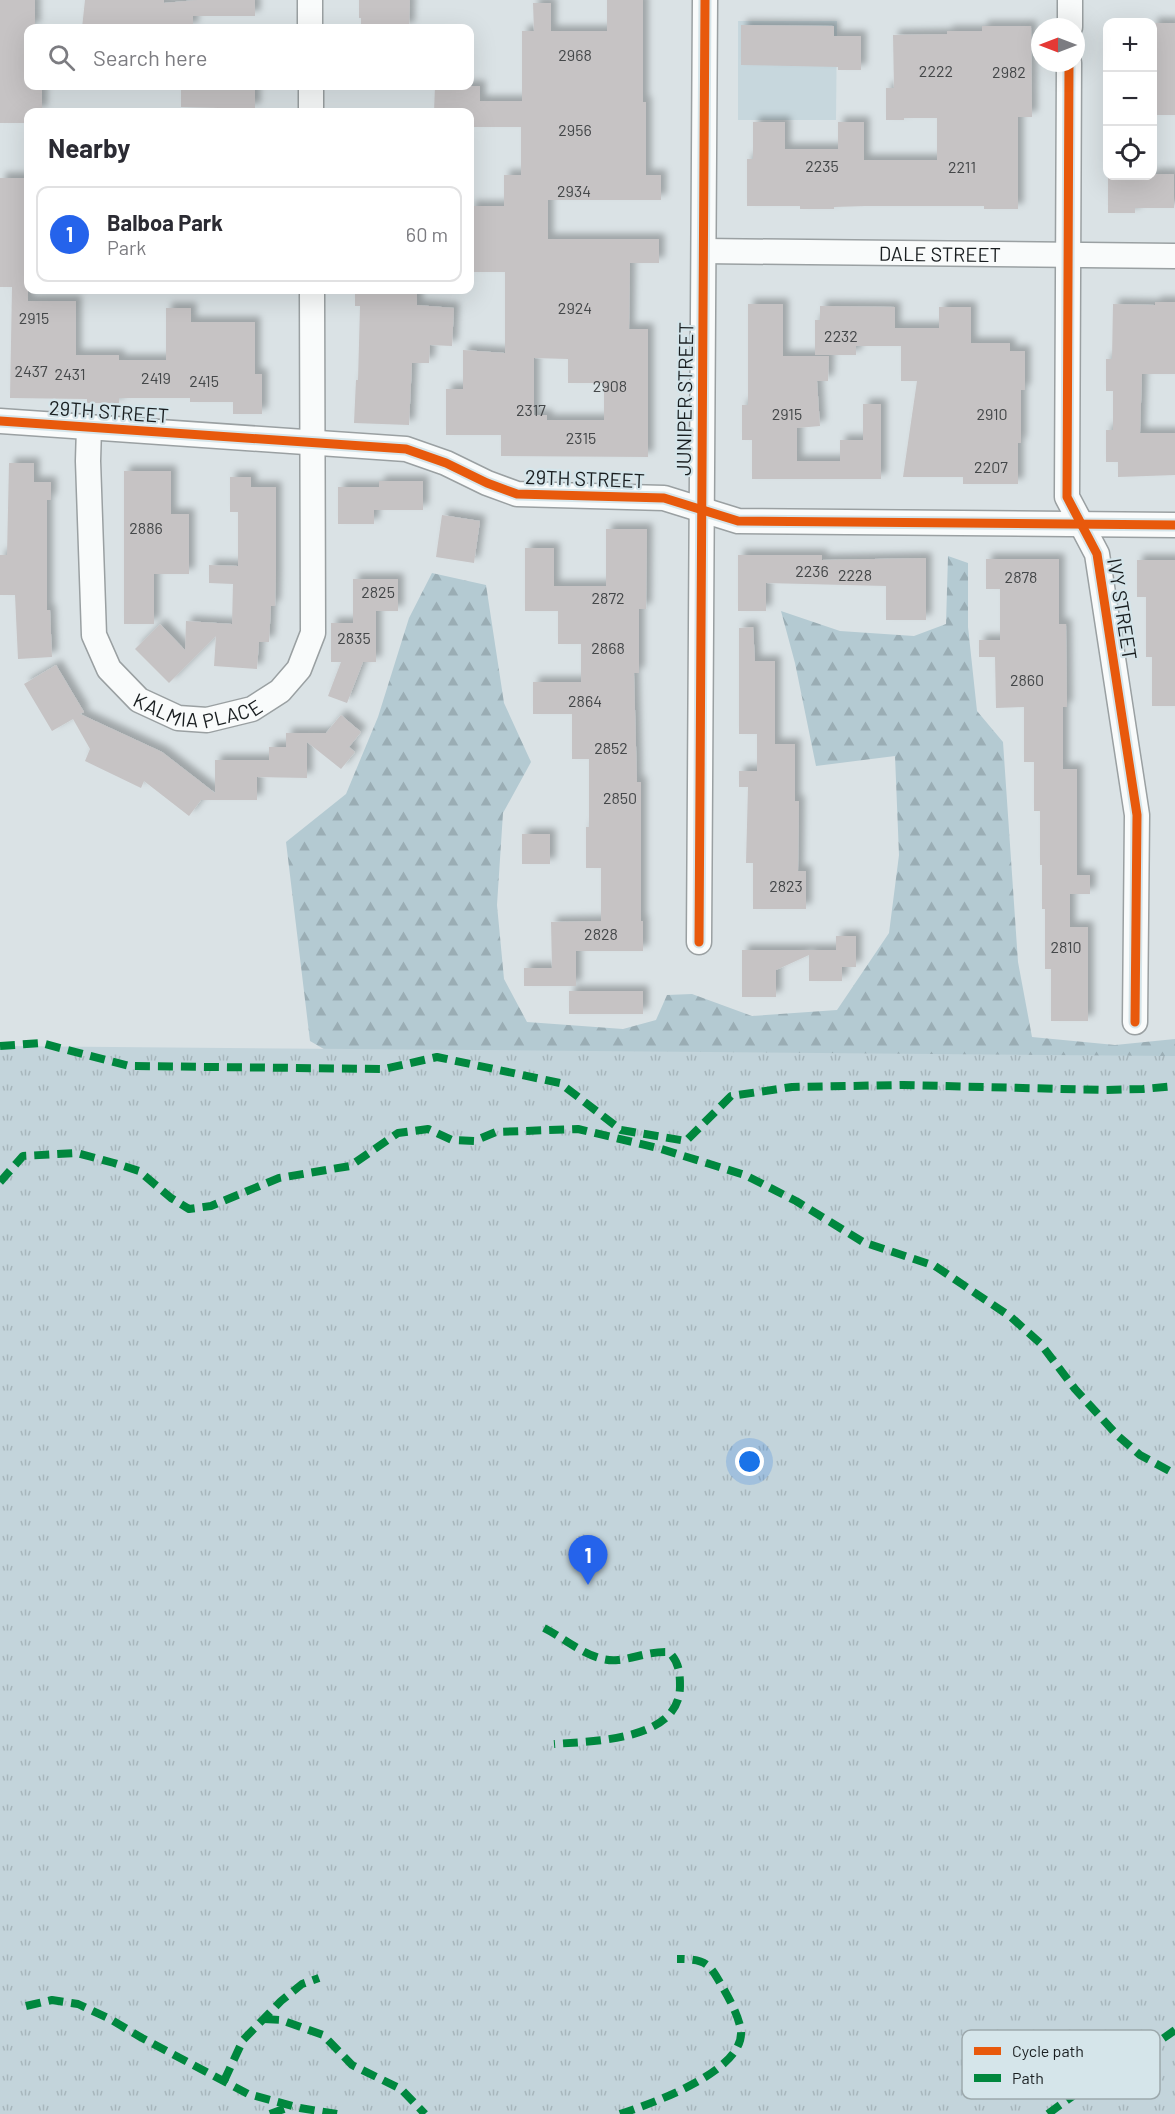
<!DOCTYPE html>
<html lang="en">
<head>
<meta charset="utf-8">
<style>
  :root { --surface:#fff; --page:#f2f2f3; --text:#2b2b33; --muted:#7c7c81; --line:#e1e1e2; --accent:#2563eb }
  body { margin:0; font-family:Barlow,sans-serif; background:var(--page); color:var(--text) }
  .controls { position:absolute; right:18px; top:18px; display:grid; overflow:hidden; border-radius:12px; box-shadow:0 6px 24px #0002 }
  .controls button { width:54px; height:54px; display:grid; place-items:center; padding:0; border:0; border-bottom:2px solid var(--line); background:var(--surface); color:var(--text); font:30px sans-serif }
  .compass { position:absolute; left:1031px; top:18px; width:54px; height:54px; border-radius:50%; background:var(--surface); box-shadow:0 6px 24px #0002; rotate:270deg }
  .you { position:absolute; left:750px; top:1462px; width:21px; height:21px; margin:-15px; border:4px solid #fff; border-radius:50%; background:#1a73e8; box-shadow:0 0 0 9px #1a73e833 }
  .badge { display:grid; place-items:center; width:39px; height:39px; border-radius:50%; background:var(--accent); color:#fff; font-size:20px; font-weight:700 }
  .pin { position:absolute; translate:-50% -50px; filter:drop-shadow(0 2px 3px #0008) }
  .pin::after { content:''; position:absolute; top:32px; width:21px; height:18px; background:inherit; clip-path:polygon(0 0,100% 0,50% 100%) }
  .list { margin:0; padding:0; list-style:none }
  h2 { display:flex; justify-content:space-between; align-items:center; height:78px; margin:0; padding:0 24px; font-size:26px }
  h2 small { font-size:20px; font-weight:400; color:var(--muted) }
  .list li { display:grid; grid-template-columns:39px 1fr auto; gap:18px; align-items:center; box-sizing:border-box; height:96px; margin:0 12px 12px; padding:0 12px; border:2px solid var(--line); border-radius:12px }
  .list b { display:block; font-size:22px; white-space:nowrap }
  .list p { margin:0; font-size:20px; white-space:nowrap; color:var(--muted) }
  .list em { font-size:20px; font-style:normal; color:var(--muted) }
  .icon { flex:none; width:33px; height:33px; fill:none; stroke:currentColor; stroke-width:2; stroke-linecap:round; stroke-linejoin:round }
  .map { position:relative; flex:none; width:1175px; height:2114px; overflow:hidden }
  .search { position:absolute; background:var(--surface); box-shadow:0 6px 24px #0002; left:24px; top:24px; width:450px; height:66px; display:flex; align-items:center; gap:15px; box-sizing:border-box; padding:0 21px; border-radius:12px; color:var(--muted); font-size:22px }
  .panel { position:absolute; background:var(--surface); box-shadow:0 6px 24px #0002; left:24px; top:108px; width:450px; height:186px; border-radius:12px }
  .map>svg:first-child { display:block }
  .built { fill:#c7d7dd }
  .forest { fill:url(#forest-firs) }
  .park { fill:url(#park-tufts) }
  .building { fill:#c6c3c4; fill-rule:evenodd; filter:url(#shadow) }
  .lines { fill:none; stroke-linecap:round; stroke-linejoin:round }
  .minor-casing { stroke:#9aa0a2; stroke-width:27 }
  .minor { stroke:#f9fbfb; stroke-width:24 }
  .quiet { stroke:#00873e; stroke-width:8; stroke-dasharray:15 8; stroke-linecap:butt }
  .cycleway-casing { stroke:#d5e5ea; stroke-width:13 }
  .cycleway { stroke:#e8590c; stroke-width:9 }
  .labels { text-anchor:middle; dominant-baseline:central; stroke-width:4.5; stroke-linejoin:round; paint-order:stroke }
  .number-label { font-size:16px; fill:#444749 }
  .street-label { font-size:20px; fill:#191e20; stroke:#d5e5ea }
  .key { fill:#d5e5ea; stroke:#9da9ad; stroke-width:1.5 }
  .key-label { font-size:16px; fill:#191e20 }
</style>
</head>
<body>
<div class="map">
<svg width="1175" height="2114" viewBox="0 0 1175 2114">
  <defs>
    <pattern id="forest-firs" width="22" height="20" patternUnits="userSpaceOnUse" patternTransform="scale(1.5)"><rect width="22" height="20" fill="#b4cad2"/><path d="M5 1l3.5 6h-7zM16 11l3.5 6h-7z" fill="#9aadb4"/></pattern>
    <pattern id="park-tufts" width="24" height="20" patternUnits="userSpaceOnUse" patternTransform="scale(1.5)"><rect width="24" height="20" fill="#c3d4db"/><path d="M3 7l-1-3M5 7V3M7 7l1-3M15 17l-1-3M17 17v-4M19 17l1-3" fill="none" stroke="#a7b6bc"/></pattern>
    <filter id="shadow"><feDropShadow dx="5.5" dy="-5.5" stdDeviation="3" flood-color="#0004"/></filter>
  </defs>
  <rect width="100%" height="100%" fill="#dae2e5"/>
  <!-- built -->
  <polygon class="built" points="738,21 837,21 836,120 738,120"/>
  <!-- forest -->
  <polygon class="forest" points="948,556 968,563 968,627 977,711 1003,742 1018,962 1032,1037 1115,1045 1175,1039 1175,1235 377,1080 310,1041 286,842 346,794 378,717 409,618 432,573 486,585 504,703 531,762 503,813 497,905 504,979 527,1022 623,1029 656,1020 667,995 692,994 752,1016 837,1010 889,933 899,855 895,756 816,766 795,663 781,611 840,631 914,636 946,624"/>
  <!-- park -->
  <polygon class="park" points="0,1046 1175,1056 1175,2114 0,2114"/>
  <!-- building -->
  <g class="building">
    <polygon points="0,0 35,0 35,28 28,28 28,86 42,86 42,112 28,112 28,123 0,123"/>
    <polygon points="85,0 164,0 164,3 197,0 255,0 255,16 193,16 193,28 82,28"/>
    <polygon points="359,0 410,0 409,28 361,28 361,18 359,18"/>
    <path d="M607 0H643V102H646V175H661V200H548V239H659V263H630L629 329H648V457L501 456V435H446V389H463V350L505 353V272H470V206H504V175H521V127H470V112H434L435 86H480V101H522V31H534L533 3H551V31H607ZM534 358 568 359V383H604V420H547V415H534Z"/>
    <rect x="1152" y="23" width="23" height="92"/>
    <polygon points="741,25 834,26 834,36 861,36 861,70 838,70 838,67 741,65"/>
    <polygon points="982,26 1031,26 1032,117 1018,117 1018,209 984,209 984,206 866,206 834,207 834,209 800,209 800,206 747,206 747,159 753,159 753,122 785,122 785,149 838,149 838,122 864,122 864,160 937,160 937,118 904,118 904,120 886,120 886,88 894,88 893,35 947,34 947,31 982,31"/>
    <polygon points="181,86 255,86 255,109 181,107"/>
    <polygon points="1152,174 1174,174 1174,208 1135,208 1135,213 1108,213 1108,176 1152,176"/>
    <polygon points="0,178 28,178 28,301 76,301 76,355 119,355 119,360 166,360 166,308 191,308 191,322 255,322 255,374 262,374 262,414 233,414 233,402 190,402 190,398 119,398 119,403 87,403 87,399 10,398 12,287 0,287"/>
    <polygon points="355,290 417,290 417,305 454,308 452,346 430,345 429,363 412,363 409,425 354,423 356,380 358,380 360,306 355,306"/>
    <polygon points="1155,302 1175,302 1175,374 1142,374 1140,433 1175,433 1175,475 1118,477 1118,462 1106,462 1106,430 1113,430 1113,391 1106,391 1106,359 1112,359 1113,304 1155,305"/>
    <polygon points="748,304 783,304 783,356 829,356 828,381 817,381 820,426 797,428 797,461 840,461 840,440 863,440 863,404 881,404 881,479 752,479 752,440 742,440 742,405 748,405"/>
    <polygon points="820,306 895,307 895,328 939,328 939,307 971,307 971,343 1010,343 1010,351 1025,351 1025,390 1021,390 1021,443 1018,443 1018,484 963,484 963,477 903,477 917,381 901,381 901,346 856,346 856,355 815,355 815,320 820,320"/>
    <polygon points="9,463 34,463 34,482 51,482 51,500 47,500 47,610 50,610 52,657 18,659 15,595 0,595 0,555 7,555"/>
    <polygon points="124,471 171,471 171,514 189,514 189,574 154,574 154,624 124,624"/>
    <polygon points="230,477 251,477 251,487 276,487 276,576 275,606 271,606 269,642 259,642 257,669 214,666 216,636 169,683 135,649 160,624 185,650 186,621 232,624 233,584 209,583 209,565 238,566 238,512 230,512"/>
    <polygon points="379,481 423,481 423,510 374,510 374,524 338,524 338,487 379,487"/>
    <polygon points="442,515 480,521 474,563 436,557"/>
    <polygon points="606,529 647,529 646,609 639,609 639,673 634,673 637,782 641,782 641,921 643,921 643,951 576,951 576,986 524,986 524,968 552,968 551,922 601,921 601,868 586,868 586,827 589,827 589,759 572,759 572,714 533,714 533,682 581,682 581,644 558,644 558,611 525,611 525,548 554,548 554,586 606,586"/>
    <polygon points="738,555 822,555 822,560 926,558 926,620 886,620 886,586 766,583 766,611 738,611"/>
    <polygon points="986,559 1059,559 1059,624 1066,624 1067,707 1063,707 1063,769 1077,769 1077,875 1090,875 1090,894 1070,894 1070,927 1088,927 1088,1021 1051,1021 1051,969 1045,969 1045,909 1042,909 1042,865 1040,865 1040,811 1034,811 1034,762 1024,762 1024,707 996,708 995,657 979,657 979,640 1000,640 1000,589 986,589"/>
    <polygon points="1137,560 1175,560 1175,706 1152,706 1152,657 1146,657 1146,597 1137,597"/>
    <polygon points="353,579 398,579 398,611 376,611 376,662 363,662 347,703 328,696 341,662 331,662 331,623 353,623"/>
    <polygon points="753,627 755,661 775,661 775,744 795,744 795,801 799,801 798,871 806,871 806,909 753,909 753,863 746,863 748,787 739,787 739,771 757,771 757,734 739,734 739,628"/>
    <polygon points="56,665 84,712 80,714 162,752 215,793 215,760 269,760 269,747 286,747 286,733 326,733 341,715 361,732 349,747 355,752 341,769 307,742 307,778 257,777 257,800 201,800 189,816 144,781 141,788 85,761 90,749 73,719 52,731 24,684"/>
    <rect x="522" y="834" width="28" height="30"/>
    <polygon points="836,936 856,936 856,967 842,967 842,981 809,981 809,955 776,970 776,997 742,997 742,950 836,950"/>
    <rect x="569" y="991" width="74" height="23"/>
  </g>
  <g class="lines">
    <!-- minor casing -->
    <g class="minor-casing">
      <g id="minor">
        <polyline points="310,0 310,28"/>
        <polyline points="1070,27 1070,0"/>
        <polyline points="1069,63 1067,497 1097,554 1137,815 1135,1022"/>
        <polyline points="311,86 311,112"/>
        <path id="s1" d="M704 251 1175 256"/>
        <polyline points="0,421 406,449 446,463 487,483 517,494 664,498 738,521 1175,525"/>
        <path id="s2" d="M89 427 88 461 94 635 109 669 139 700 178 718 207 720 252 709 280 691 299 669 313 633 312 290"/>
        <polyline points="699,942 705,0"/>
      </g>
    </g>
    <!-- minor -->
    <use href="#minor" class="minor"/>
    <!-- quiet -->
    <g class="quiet">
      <polyline points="0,1046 41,1043 129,1066 384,1069 437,1057 560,1083 621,1130 686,1141 731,1096 792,1087 903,1085 1104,1090 1143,1089 1175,1086"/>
      <polyline points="0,1182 23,1156 77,1153 114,1163 139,1171 171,1198 189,1209 211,1206 279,1178 350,1166 398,1133 428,1129 452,1140 474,1141 496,1132 578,1129 658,1148 745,1175 796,1201 863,1242 935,1266 1011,1317 1040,1343 1075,1389 1117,1435 1140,1455 1175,1474"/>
      <path d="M544 1628C566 1639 592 1663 618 1660 635 1658 651 1651 669 1652 679 1662 680 1673 680 1686 680 1741 593 1741 554 1744"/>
      <polyline points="26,2006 52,2000 78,2004 110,2019 142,2038 248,2094 300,2108 337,2114"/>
      <polyline points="264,2019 281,2020 323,2035 352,2065 401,2089 425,2114"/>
      <polyline points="224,2081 243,2040 281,2001 302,1984 319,1978"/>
      <polyline points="270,2114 292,2106"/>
      <path d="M620 2114C650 2104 744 2072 741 2031 739 2017 730 2000 723 1988 709 1963 707 1959 677 1959"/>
      <path d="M1048 2114C1088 2083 1134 2060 1175 2030"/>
    </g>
    <!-- cycleway casing -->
    <g class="cycleway-casing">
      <g id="cycleway">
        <polyline points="1069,63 1067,497 1097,554 1137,815 1135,1022"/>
        <polyline points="0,421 406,449 446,463 487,483 517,494 664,498 738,521 1175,525"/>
        <polyline points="699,942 705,0"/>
      </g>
    </g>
    <!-- cycleway -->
    <use href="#cycleway" class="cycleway"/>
  </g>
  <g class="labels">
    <!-- number labels -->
    <g class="number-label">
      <text x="575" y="54">2968</text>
      <text x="936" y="70">2222</text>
      <text x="1009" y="71">2982</text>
      <text x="575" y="129">2956</text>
      <text x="822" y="165">2235</text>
      <text x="962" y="166">2211</text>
      <text x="574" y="190">2934</text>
      <text x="575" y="307">2924</text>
      <text x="34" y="317">2915</text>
      <text x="841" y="335">2232</text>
      <text x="31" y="370">2437</text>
      <text x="70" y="373">2431</text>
      <text x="156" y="377">2419</text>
      <text x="204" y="380">2415</text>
      <text x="610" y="385">2908</text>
      <text x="531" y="409">2317</text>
      <text x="787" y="413">2915</text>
      <text x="992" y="413">2910</text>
      <text x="581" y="437">2315</text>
      <text x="991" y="466">2207</text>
      <text x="146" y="527">2886</text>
      <text x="812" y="570">2236</text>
      <text x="855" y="574">2228</text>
      <text x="1021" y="576">2878</text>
      <text x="378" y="591">2825</text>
      <text x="608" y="597">2872</text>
      <text x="354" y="637">2835</text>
      <text x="608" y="647">2868</text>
      <text x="1027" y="679">2860</text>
      <text x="585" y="700">2864</text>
      <text x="611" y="747">2852</text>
      <text x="620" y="797">2850</text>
      <text x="786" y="885">2823</text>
      <text x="601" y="933">2828</text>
      <text x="1066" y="946">2810</text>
    </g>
    <!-- street labels -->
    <g class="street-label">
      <text stroke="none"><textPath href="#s1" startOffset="236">DALE STREET</textPath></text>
      <text transform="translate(684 399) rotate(-89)">JUNIPER STREET</text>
      <text transform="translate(109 411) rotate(4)">29TH STREET</text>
      <text transform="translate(585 478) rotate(2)">29TH STREET</text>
      <text transform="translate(1123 609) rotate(81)">IVY STREET</text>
      <text stroke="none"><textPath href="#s2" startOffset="350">KALMIA PLACE</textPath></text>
    </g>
  </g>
  <!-- legend -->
  <rect x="962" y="2030" width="198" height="69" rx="9" class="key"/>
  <rect x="974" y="2047" width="27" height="8" fill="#e8590c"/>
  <rect x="974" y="2074" width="27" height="8" fill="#00873e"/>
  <g class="key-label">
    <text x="1012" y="2057">Cycle path</text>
    <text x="1012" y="2084">Path</text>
  </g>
</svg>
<div class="controls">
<button>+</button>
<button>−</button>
<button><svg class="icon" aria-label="locate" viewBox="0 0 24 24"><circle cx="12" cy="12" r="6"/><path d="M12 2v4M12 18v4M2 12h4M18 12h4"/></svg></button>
</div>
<svg class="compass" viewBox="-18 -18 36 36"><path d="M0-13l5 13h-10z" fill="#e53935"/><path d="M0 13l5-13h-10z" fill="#7c7c81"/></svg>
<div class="you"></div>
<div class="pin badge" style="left:588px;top:1585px">1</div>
<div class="search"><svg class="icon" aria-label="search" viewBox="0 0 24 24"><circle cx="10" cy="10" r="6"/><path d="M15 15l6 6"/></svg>Search here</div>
<section class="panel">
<h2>Nearby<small></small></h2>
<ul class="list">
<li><span class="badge">1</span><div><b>Balboa Park</b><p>Park</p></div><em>60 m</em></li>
</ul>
</section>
</div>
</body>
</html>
